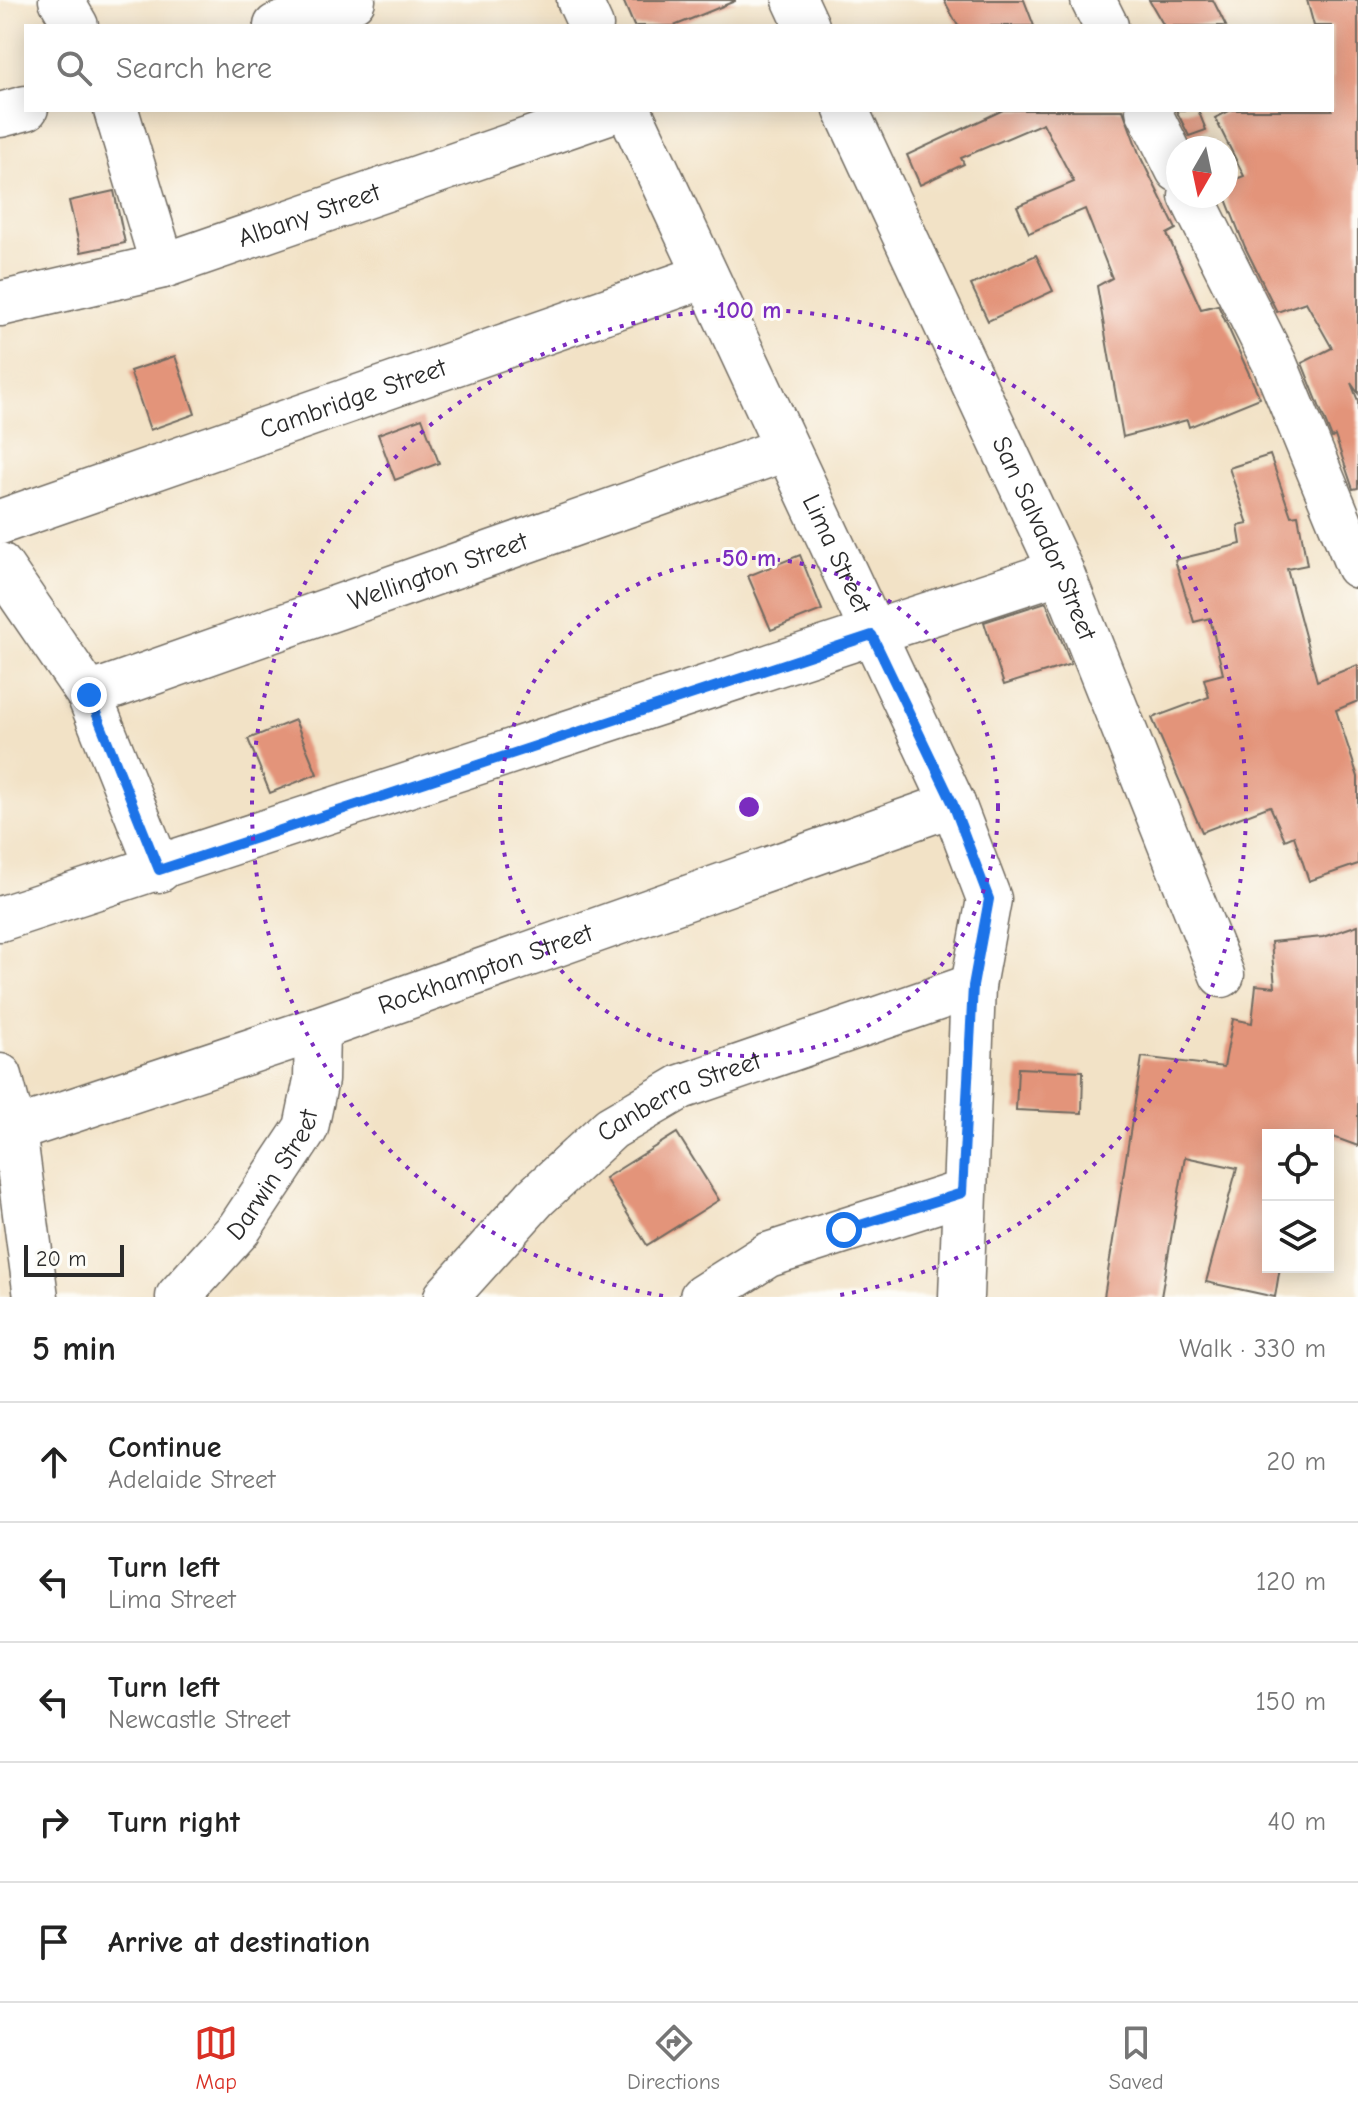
<!DOCTYPE html>
<html lang="en">
<head>
<meta charset="utf-8">
<style>
  :root { --surface:#fff; --page:#f2f2f2; --text:#222; --muted:#767676; --line:#e0e0e0; --accent:#d93025 }
  body { margin:0; font-family:"Comic Neue",sans-serif; background:var(--page); color:var(--text) }
  .controls { position:absolute; right:24px; bottom:24px; display:grid; overflow:hidden; border-radius:0px; box-shadow:0 4px 20px #0003 }
  .controls button { width:72px; height:72px; display:grid; place-items:center; padding:0; border:0; border-bottom:2px solid var(--line); background:var(--surface); color:var(--text); font:40px sans-serif }
  .compass { position:absolute; left:1166px; top:136px; width:72px; height:72px; border-radius:50%; background:var(--surface); box-shadow:0 4px 20px #0003; rotate:189deg }
  .scale { position:absolute; left:24px; bottom:20px; width:100px; box-sizing:border-box; padding-left:8px; border:4px solid #2b2b2b; border-top:0; font-size:22px; line-height:28px; white-space:nowrap; color:#2b2b2b; -webkit-text-stroke:6px #fdfcf7; paint-order:stroke }
  .stop { position:absolute; width:24px; height:24px; margin:-18px; border:6px solid #1a73e8; border-radius:50%; background:#fff }
  .stop.end { background:#1a73e8; border-color:#fff; box-shadow:0 2px 8px #0008 }
  .list { margin:0; padding:0; list-style:none }
  h2 { display:flex; justify-content:space-between; align-items:center; height:104px; margin:0; padding:0 32px; font-size:34px }
  h2 small { font-size:26px; font-weight:400; color:var(--muted) }
  .list li { display:grid; grid-template-columns:52px 1fr auto; gap:24px; align-items:center; box-sizing:border-box; height:120px; padding:0 32px; border-top:2px solid var(--line) }
  .list b { display:block; font-size:30px; white-space:nowrap }
  .list p { margin:0; font-size:26px; white-space:nowrap; color:var(--muted) }
  .list em { font-size:26px; font-style:normal; color:var(--muted) }
  .icon { flex:none; width:44px; height:44px; fill:none; stroke:currentColor; stroke-width:2; stroke-linecap:round; stroke-linejoin:round }
  .map { position:relative; flex:none; width:1358px; height:1297px; overflow:hidden }
  .search { position:absolute; background:var(--surface); box-shadow:0 4px 20px #0003; left:24px; right:24px; top:24px; height:88px; display:flex; align-items:center; gap:20px; box-sizing:border-box; padding:0 28px; border-radius:0px; color:var(--muted); font-size:30px }
  .sheet { height:704px; background:var(--surface) }
  nav { display:flex; justify-content:space-around; align-items:center; box-sizing:border-box; height:112px; border-top:2px solid var(--line); background:var(--surface); font-size:22px; color:var(--muted) }
  nav a { display:grid; justify-items:center; gap:4px }
  nav .on { color:var(--accent) }
  .map>svg:first-child { display:block }
  .building { fill:#e3947a }
  .lines { fill:none; stroke-linecap:round; stroke-linejoin:round }
  .minor-casing { stroke:#716b61; stroke-width:47 }
  .major-casing { stroke:#716b61; stroke-width:47 }
  .minor { stroke:#fff; stroke-width:44 }
  .major { stroke:#fff; stroke-width:44 }
  .route { stroke:#1a73e8; stroke-width:10 }
  .ring { fill:none; stroke:#7b2cbf; stroke-width:4; stroke-dasharray:4 8 }
  .labels { text-anchor:middle; dominant-baseline:central; stroke-width:6; stroke-linejoin:round; paint-order:stroke }
  .street-label { font-size:26px; fill:#2b2b2b; stroke:#fdfcf7 }
  .centre { fill:#7b2cbf; stroke:#fdfcf7; stroke-width:4 }
  .ring-label { font-size:24px; text-anchor:middle; font-weight:bold; fill:#7b2cbf; stroke:#fdfcf7; stroke-width:6; stroke-linejoin:round; paint-order:stroke }
</style>
</head>
<body>
<div class="map">
<svg width="1358" height="1297" viewBox="0 0 1358 1297">
  <rect width="100%" height="100%" fill="#fdfcf7"/>
  <filter id="ink" filterUnits="userSpaceOnUse"><feTurbulence type="fractalNoise" baseFrequency=".0125" numOctaves="2"/><feDisplacementMap in="SourceGraphic" scale="16" xChannelSelector="R" yChannelSelector="G"/><feConvolveMatrix kernelMatrix="1 2 1 2 8 2 1 2 1" color-interpolation-filters="sRGB"/></filter>
  <filter id="wash" filterUnits="userSpaceOnUse"><feTurbulence type="fractalNoise" baseFrequency=".006" numOctaves="4" result="noise"/><feDisplacementMap in="SourceGraphic" scale="32" xChannelSelector="R" yChannelSelector="G"/><feGaussianBlur stdDeviation="1.8" result="paint"/><feColorMatrix in="noise" values="0 0 0 0 0 0 0 0 0 0 0 0 0 0 0 0 0 1.4 0 .05"/><feComposite in="paint" operator="in"/></filter>
  <g filter="url(#wash)">
    <rect width="100%" height="100%" fill="#f2e2c6"/>
    <g id="blocks">
      <!-- building -->
      <g class="building">
        <polygon points="623,0 735,0 735,1 674,26 634,26"/>
        <polygon points="944,0 1024,0 1034,26 958,26"/>
        <polygon points="1149,0 1213,0 1226,26 1164,26"/>
        <polygon points="1307,0 1358,0 1358,393 1351,383 1358,401 1358,488 1353,489 1335,436 1332,438 1302,363 1332,348 1306,302 1277,312 1245,247 1226,199 1226,183 1244,176 1215,118 1231,110 1332,110 1332,26 1314,26"/>
        <polygon points="1003,110 1123,110 1140,156 1176,229 1167,234 1201,309 1218,305 1260,398 1189,427 1187,420 1123,437 1097,286 1112,278 1085,209 1029,233 1017,206 1074,182 1043,123 961,158 964,164 920,185 907,155"/>
        <polygon points="1176,110 1198,110 1206,130 1189,136"/>
        <polygon points="114,191 125,243 81,252 69,201"/>
        <polygon points="1036,255 1053,291 988,321 971,285"/>
        <polygon points="175,356 195,414 150,430 130,371"/>
        <polygon points="422,418 439,463 395,480 378,434"/>
        <polygon points="1270,455 1291,516 1298,515 1307,565 1287,569 1317,681 1358,665 1358,701 1336,710 1358,777 1358,864 1309,881 1294,836 1285,840 1270,806 1202,832 1152,718 1209,697 1204,679 1223,674 1210,618 1194,622 1175,560 1241,544 1238,526 1248,524 1229,468"/>
        <polygon points="800,555 822,610 771,630 748,576"/>
        <polygon points="1046,602 1071,664 1004,685 984,622"/>
        <polygon points="295,720 317,774 270,793 248,739"/>
        <polygon points="1358,925 1358,1146 1328,1135 1268,1135 1268,1267 1280,1267 1275,1297 1206,1282 1237,1168 1185,1157 1161,1297 1104,1297 1142,1057 1224,1067 1233,1019 1252,1023 1256,985 1275,987 1271,942 1323,937"/>
        <polygon points="1018,1068 1083,1071 1082,1113 1016,1110"/>
        <polygon points="677,1133 719,1200 647,1245 605,1178"/>
      </g>
    </g>
  </g>
  <g filter="url(#ink)">
    <use href="#blocks" fill-opacity="0" stroke="#716b61" stroke-width="2"/>
    <g class="lines">
      <!-- minor casing -->
      <g class="minor-casing">
        <g id="minor">
          <polyline points="61,0 76,26"/>
          <polyline points="579,0 591,26"/>
          <polyline points="795,0 807,26"/>
          <polyline points="276,26 353,0"/>
          <polyline points="116,110 163,266"/>
          <path id="s1" d="M629 110 953 804 989 899 973 986 961 1297"/>
          <path id="s2" d="M846 110 1061 571 1222 975"/>
          <polyline points="0,115 26,108"/>
          <path id="s3" d="M0 304 163 266 614 110"/>
          <path id="s4" d="M0 522 706 276"/>
          <polyline points="0,565 89,695 159,870"/>
          <path id="s5" d="M89 695 786 449"/>
          <polyline points="0,919 1061,571"/>
          <polyline points="0,1076 14,1130 36,1297"/>
          <path id="s6" d="M14 1130 317 1029 953 804"/>
          <path id="s7" d="M178 1297 239 1229 306 1128 316 1080 317 1029"/>
          <path id="s8" d="M446 1297 536 1197 611 1128 681 1087 973 986"/>
          <polyline points="702,1297 768,1255 962,1193"/>
        </g>
      </g>
      <!-- major casing -->
      <g class="major-casing">
        <g id="major">
          <polyline points="1093,0 1106,26"/>
          <polyline points="1148,110 1178,170"/>
          <polyline points="1191,196 1275,364 1358,566"/>
        </g>
      </g>
      <!-- minor -->
      <use href="#minor" class="minor"/>
      <!-- major -->
      <use href="#major" class="major"/>
    </g>
  </g>
  <g class="lines" filter="url(#ink)">
    <!-- route -->
    <polyline class="route" points="89,695 159,870 872,635 953,804 989,899 973,986 962,1193 844,1230"/>
  </g>
  <!-- distance rings -->
  <g class="ring">
    <circle cx="749" cy="807" r="249"/>
    <path d="M663 1296A497 497 0 1 1 835 1296"/>
  </g>
  <g class="labels">
    <!-- street labels -->
    <g class="street-label">
      <text stroke="none"><textPath href="#s3" startOffset="322">Albany Street</textPath></text>
      <text stroke="none"><textPath href="#s4" startOffset="374">Cambridge Street</textPath></text>
      <text stroke="none"><textPath href="#s2" startOffset="472">San Salvador Street</textPath></text>
      <text stroke="none"><textPath href="#s1" startOffset="490">Lima Street</textPath></text>
      <text stroke="none"><textPath href="#s5" startOffset="370">Wellington Street</textPath></text>
      <text stroke="none"><textPath href="#s6" startOffset="498">Rockhampton Street</textPath></text>
      <text stroke="none"><textPath href="#s8" startOffset="312">Canberra Street</textPath></text>
      <text stroke="none"><textPath href="#s7" startOffset="156">Darwin Street</textPath></text>
    </g>
  </g>
  <circle cx="749" cy="807" r="12" class="centre"/>
  <g class="ring-label">
    <text x="749" y="318">100 m</text>
    <text x="749" y="566">50 m</text>
  </g>
</svg>
<div class="controls">
<button><svg class="icon" aria-label="locate" viewBox="0 0 24 24"><circle cx="12" cy="12" r="6"/><path d="M12 2v4M12 18v4M2 12h4M18 12h4"/></svg></button>
<button><svg class="icon" aria-label="layers" viewBox="0 0 24 24"><path d="M12 4l9 5-9 5-9-5zM3 14l9 5 9-5"/></svg></button>
</div>
<svg class="compass" viewBox="-18 -18 36 36"><path d="M0-13l5 13h-10z" fill="#e53935"/><path d="M0 13l5-13h-10z" fill="#767676"/></svg>
<div class="scale">20 m</div>
<div class="stop" style="left:844px;top:1230px"></div>
<div class="stop end" style="left:89px;top:695px"></div>
<div class="search"><svg class="icon" aria-label="search" viewBox="0 0 24 24"><circle cx="10" cy="10" r="6"/><path d="M15 15l6 6"/></svg>Search here</div>
</div>
<section class="sheet">
<h2>5 min<small>Walk · 330 m</small></h2>
<ul class="list">
<li><svg class="icon" aria-label="ahead" viewBox="0 0 24 24"><path d="M12 20V5M6 11l6-6 6 6"/></svg><div><b>Continue</b><p>Adelaide Street</p></div><em>20 m</em></li>
<li><svg class="icon" aria-label="left" viewBox="0 0 24 24"><path d="M17 20v-9H6M10 6l-5 5 5 5"/></svg><div><b>Turn left</b><p>Lima Street</p></div><em>120 m</em></li>
<li><svg class="icon" aria-label="left" viewBox="0 0 24 24"><path d="M17 20v-9H6M10 6l-5 5 5 5"/></svg><div><b>Turn left</b><p>Newcastle Street</p></div><em>150 m</em></li>
<li><svg class="icon" aria-label="right" viewBox="0 0 24 24"><path d="M7 20v-9h11M14 6l5 5-5 5"/></svg><div><b>Turn right</b></div><em>40 m</em></li>
<li><svg class="icon" aria-label="arrive" viewBox="0 0 24 24"><path d="M6 21V4h12l-3 4 3 4H6"/></svg><div><b>Arrive at destination</b></div></li>
</ul>
</section>
<nav>
<a class="on"><svg class="icon" aria-label="map" viewBox="0 0 24 24"><path d="M3 6l6-2 6 2 6-2v14l-6 2-6-2-6 2zM9 4v14M15 6v14"/></svg>Map</a>
<a><svg class="icon" aria-label="directions" viewBox="0 0 24 24"><path d="M12 3l9 9-9 9-9-9zM9 14v-3h6M13 9l2 2-2 2"/></svg>Directions</a>
<a><svg class="icon" aria-label="saved" viewBox="0 0 24 24"><path d="M7 4h10v16l-5-4-5 4z"/></svg>Saved</a>
</nav>
</body>
</html>
